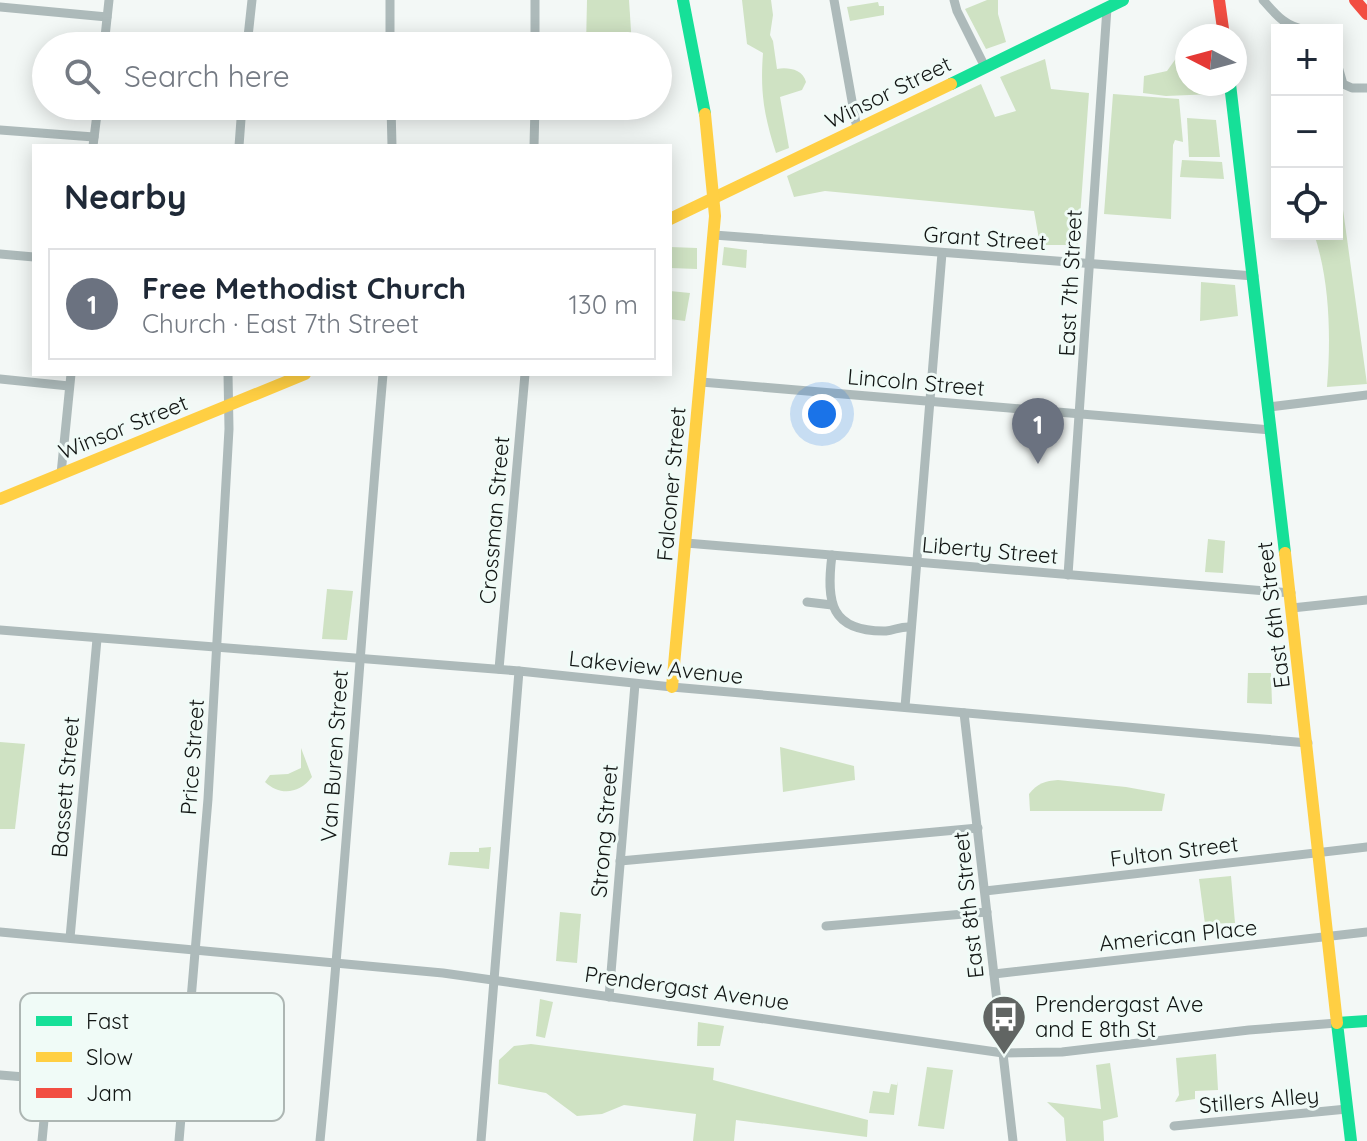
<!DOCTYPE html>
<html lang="en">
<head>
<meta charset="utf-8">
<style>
  :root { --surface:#fff; --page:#f2f2f3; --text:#1f2937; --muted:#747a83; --line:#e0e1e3; --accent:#ea580c }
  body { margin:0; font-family:Quicksand,sans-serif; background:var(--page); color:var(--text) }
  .controls { position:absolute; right:24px; top:24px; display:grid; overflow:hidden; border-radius:0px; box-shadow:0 4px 20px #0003 }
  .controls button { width:72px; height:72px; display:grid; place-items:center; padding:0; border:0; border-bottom:2px solid var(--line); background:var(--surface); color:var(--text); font:40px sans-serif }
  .compass { position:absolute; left:1175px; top:24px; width:72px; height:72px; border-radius:50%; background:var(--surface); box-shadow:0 4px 20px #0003; rotate:276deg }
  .you { position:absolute; left:822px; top:414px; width:28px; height:28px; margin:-20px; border:6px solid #fff; border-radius:50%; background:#1a73e8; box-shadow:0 0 0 12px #1a73e833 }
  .badge { display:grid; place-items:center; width:52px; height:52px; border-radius:50%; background:var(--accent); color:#fff; font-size:26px; font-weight:700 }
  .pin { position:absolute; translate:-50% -66px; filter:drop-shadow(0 2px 4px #0008) }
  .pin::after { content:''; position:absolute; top:42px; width:28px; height:24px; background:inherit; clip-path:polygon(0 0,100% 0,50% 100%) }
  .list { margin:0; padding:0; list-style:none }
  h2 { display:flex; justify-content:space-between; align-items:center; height:104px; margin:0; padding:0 32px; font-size:34px }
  h2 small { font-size:26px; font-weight:400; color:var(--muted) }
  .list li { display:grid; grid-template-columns:52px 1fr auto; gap:24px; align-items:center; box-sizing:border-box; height:112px; margin:0 16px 16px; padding:0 16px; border:2px solid var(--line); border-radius:0px }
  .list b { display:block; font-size:30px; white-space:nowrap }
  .list p { margin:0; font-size:26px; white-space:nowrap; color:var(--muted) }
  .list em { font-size:26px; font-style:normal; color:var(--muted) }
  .icon { flex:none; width:44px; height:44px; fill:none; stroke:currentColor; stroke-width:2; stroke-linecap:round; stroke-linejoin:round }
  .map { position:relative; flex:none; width:1367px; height:1141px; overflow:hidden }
  .search { position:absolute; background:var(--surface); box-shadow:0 4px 20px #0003; left:32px; top:32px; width:640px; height:88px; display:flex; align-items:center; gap:20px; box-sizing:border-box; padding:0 28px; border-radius:44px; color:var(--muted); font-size:30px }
  .panel { position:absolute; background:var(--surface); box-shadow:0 4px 20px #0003; left:32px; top:144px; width:640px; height:232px; border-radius:0px }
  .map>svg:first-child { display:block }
  .green { fill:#cfe2c3 }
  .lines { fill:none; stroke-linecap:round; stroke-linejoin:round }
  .street { stroke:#adbaba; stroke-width:9 }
  .fast { stroke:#16e098; stroke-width:12 }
  .slow { stroke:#ffcf43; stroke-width:12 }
  .jam { stroke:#f24e42; stroke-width:12 }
  .labels { text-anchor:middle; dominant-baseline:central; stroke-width:6; stroke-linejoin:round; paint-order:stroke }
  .street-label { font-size:22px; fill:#121614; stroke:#f0fbf7 }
  .poi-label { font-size:22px; fill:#121614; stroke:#f0fbf7; text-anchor:start }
  .key { fill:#f0fbf7; stroke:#adb6b3; stroke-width:2 }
  .key-label { font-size:22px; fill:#121614 }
</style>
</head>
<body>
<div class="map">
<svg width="1367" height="1141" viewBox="0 0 1367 1141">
  <rect width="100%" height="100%" fill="#f3f8f6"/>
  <!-- green -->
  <g class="green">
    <polygon points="587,0 629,0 632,46 586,46"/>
    <path d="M742 0H771L773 15 770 35 773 41 777 69C787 67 803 69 806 82L802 90 780 97 789 148 776 153C764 115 760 93 763 53L747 44Z"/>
    <polygon points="987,0 998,0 998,14 1006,42 986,49 965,9"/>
    <polygon points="878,2 879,6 884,6 884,15 850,21 847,7"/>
    <polygon points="1187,54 1187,84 1212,84 1213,94 1166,96 1143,93 1144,76 1167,71 1177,57"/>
    <polygon points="1045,59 1051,89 1089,93 1078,245 1040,245 1034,211 825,191 794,197 787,176 981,84 995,117 1016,111 1000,77"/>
    <polygon points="1113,94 1179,99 1183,142 1175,140 1173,145 1171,219 1104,214"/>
    <polygon points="1187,118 1216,120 1220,157 1189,157"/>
    <polygon points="1182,160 1222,162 1224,179 1180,177"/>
    <path d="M1337 166 1367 384 1327 387C1331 338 1330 281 1314 234H1337Z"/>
    <polygon points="670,247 697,248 697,269 670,268"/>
    <polygon points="724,247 747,250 746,268 722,265"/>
    <polygon points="1201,282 1235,285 1238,316 1200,321"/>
    <polygon points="670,291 690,293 685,321 670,319"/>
    <polygon points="1208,539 1225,541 1223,573 1205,572"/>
    <polygon points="327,589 353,591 347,640 322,639"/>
    <polygon points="1248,673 1271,673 1272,704 1247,703"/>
    <polygon points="0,742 25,744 15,829 0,829"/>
    <polygon points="780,747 854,766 855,780 783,792"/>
    <path d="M301 748 312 777C299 794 280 796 265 782L270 775 288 774 301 768Z"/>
    <path d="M1058 780 1126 787 1165 794 1162 811H1030L1029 794C1038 783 1045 781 1058 780Z"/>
    <polygon points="491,847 489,869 448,865 450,852 479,852 479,848"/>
    <polygon points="1231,876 1235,923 1205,924 1199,879"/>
    <polygon points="560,912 581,914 577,963 556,961"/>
    <polygon points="540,999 553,1002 545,1038 536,1036"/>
    <polygon points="698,1022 724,1026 720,1046 697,1046"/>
    <polygon points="531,1044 714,1068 713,1080 868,1120 867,1137 736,1120 734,1141 693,1141 696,1114 624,1105 602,1114 577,1116 546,1093 498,1084 499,1060 514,1046"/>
    <polygon points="1216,1054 1218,1090 1195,1091 1195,1099 1175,1102 1179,1095 1176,1058"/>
    <polygon points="1110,1063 1118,1117 1103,1121 1104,1141 1066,1141 1064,1118 1047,1102 1101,1109 1096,1065"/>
    <polygon points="927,1067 953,1070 944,1129 918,1126"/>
    <polygon points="898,1081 894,1115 869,1113 873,1091 889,1093 891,1084 897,1085"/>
  </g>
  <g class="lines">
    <!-- street -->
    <g class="street">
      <polyline points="390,0 390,46"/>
      <polyline points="834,0 857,129"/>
      <polyline points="954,0 957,11 985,67"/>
      <path d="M1263 0C1277 16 1285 26 1306 30"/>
      <polyline points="0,7 107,17"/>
      <polyline points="104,46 109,0"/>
      <polyline points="247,46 252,0"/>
      <polyline points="535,46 535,0"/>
      <polyline points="1337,63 1343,84 1352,88 1367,88"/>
      <polyline points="355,106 391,108"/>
      <polyline points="391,106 392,146"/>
      <polyline points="0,130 94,137"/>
      <polyline points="93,146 98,106"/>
      <polyline points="239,146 242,106"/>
      <polyline points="534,146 535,106"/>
      <polyline points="714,235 1254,276"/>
      <polyline points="0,254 34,257"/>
      <polyline points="0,379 69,386"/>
      <polyline points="701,382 1271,430"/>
      <polyline points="1269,407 1367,395"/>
      <polyline points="61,474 71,374"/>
      <polyline points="686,543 1291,593"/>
      <path d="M832 555C826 602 830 632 886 631 895 630 901 626 911 627"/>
      <polyline points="1068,575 1107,8"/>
      <polyline points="807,602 832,605"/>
      <polyline points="1292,608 1367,600"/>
      <polyline points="0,630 519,671 672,687 1308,743"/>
      <polyline points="499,669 525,374"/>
      <polyline points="905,707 942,253"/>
      <polyline points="964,713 1013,1141"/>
      <polyline points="620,861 978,828"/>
      <polyline points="985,891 1367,847"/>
      <polyline points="826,926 987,912"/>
      <polyline points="0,932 443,973 1003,1053 1062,1052 1249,1030 1337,1023"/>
      <polyline points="70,938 97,639"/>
      <polyline points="994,974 1367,932"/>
      <polyline points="609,997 635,684"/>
      <polyline points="0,1075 183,1090"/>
      <polyline points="1174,1126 1347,1109"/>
      <polyline points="42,1141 48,1078"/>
      <polyline points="179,1141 208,799 229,429 228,374"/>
      <path d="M320 1141C345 886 361 630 383 374"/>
      <polyline points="481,1141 519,671"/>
    </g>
    <!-- fast -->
    <g class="fast">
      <polyline points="683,0 705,114"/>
      <polyline points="951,84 1123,0"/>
      <polyline points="1230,84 1285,553"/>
      <polyline points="1351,1141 1337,1023 1367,1021"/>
    </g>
    <!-- slow -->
    <g class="slow">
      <polyline points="670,219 951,84"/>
      <polyline points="0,499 305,374"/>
      <polyline points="1285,553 1337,1023"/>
      <polyline points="672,687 715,216 705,114"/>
    </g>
    <!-- jam -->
    <g class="jam">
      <polyline points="1219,0 1224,36"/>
      <polyline points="1355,0 1367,14"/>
    </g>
  </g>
  <!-- icons -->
  <defs>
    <g id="bus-pin" transform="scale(2.3)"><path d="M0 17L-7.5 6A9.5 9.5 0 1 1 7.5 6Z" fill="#616563" stroke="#f0fbf7"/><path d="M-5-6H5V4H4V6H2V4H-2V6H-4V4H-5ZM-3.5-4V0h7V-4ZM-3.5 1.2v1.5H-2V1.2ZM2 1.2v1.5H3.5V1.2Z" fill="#fff"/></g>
  </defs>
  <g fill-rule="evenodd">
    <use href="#bus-pin" x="1004" y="1017"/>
  </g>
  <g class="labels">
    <!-- street labels -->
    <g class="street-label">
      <text transform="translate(888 92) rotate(-26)">Winsor Street</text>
      <text transform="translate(985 238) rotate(4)">Grant Street</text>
      <text transform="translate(1070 283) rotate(-87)">East 7th Street</text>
      <text transform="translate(916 382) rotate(5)">Lincoln Street</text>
      <text transform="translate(123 427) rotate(-22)">Winsor Street</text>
      <text transform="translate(671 484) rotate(-85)">Falconer Street</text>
      <text transform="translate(494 520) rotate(-85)">Crossman Street</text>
      <text transform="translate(990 550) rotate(5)">Liberty Street</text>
      <text transform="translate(1273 615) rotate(-97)">East 6th Street</text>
      <text transform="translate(656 667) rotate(6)">Lakeview Avenue</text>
      <text transform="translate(334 756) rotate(-86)">Van Buren Street</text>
      <text transform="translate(192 757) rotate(-86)">Price Street</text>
      <text transform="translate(65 787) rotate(-85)">Bassett Street</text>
      <text transform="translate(604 831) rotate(-85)">Strong Street</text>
      <text transform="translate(1174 851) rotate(-7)">Fulton Street</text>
      <text transform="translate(968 905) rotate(-96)">East 8th Street</text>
      <text transform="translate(1178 935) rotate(-6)">American Place</text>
      <text transform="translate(687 988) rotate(8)">Prendergast Avenue</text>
      <text transform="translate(1259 1100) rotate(-5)">Stillers Alley</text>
    </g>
    <!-- poi labels -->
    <g class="poi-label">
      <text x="1035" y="1004">Prendergast Ave<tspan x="1035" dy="25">and E 8th St</tspan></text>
    </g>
  </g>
  <!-- legend -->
  <rect x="20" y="993" width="264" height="128" rx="12" class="key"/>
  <rect x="36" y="1016" width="36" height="10" fill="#16e098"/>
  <rect x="36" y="1052" width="36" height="10" fill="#ffcf43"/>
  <rect x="36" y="1088" width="36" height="10" fill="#f24e42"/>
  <g class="key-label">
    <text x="86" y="1029">Fast</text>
    <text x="86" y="1065">Slow</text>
    <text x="86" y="1101">Jam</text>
  </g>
</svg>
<div class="controls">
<button>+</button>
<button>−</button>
<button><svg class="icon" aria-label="locate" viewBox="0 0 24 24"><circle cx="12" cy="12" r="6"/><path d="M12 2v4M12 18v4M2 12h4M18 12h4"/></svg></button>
</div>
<svg class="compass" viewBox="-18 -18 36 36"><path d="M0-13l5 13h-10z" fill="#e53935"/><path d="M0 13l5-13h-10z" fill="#747a83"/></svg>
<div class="you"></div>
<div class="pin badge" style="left:1038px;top:464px;background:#6b7280">1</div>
<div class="search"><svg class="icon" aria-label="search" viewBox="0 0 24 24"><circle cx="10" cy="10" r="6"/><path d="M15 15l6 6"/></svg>Search here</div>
<section class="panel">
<h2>Nearby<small></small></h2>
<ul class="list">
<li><span class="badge" style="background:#6b7280">1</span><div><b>Free Methodist Church</b><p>Church · East 7th Street</p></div><em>130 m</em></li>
</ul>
</section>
</div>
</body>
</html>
